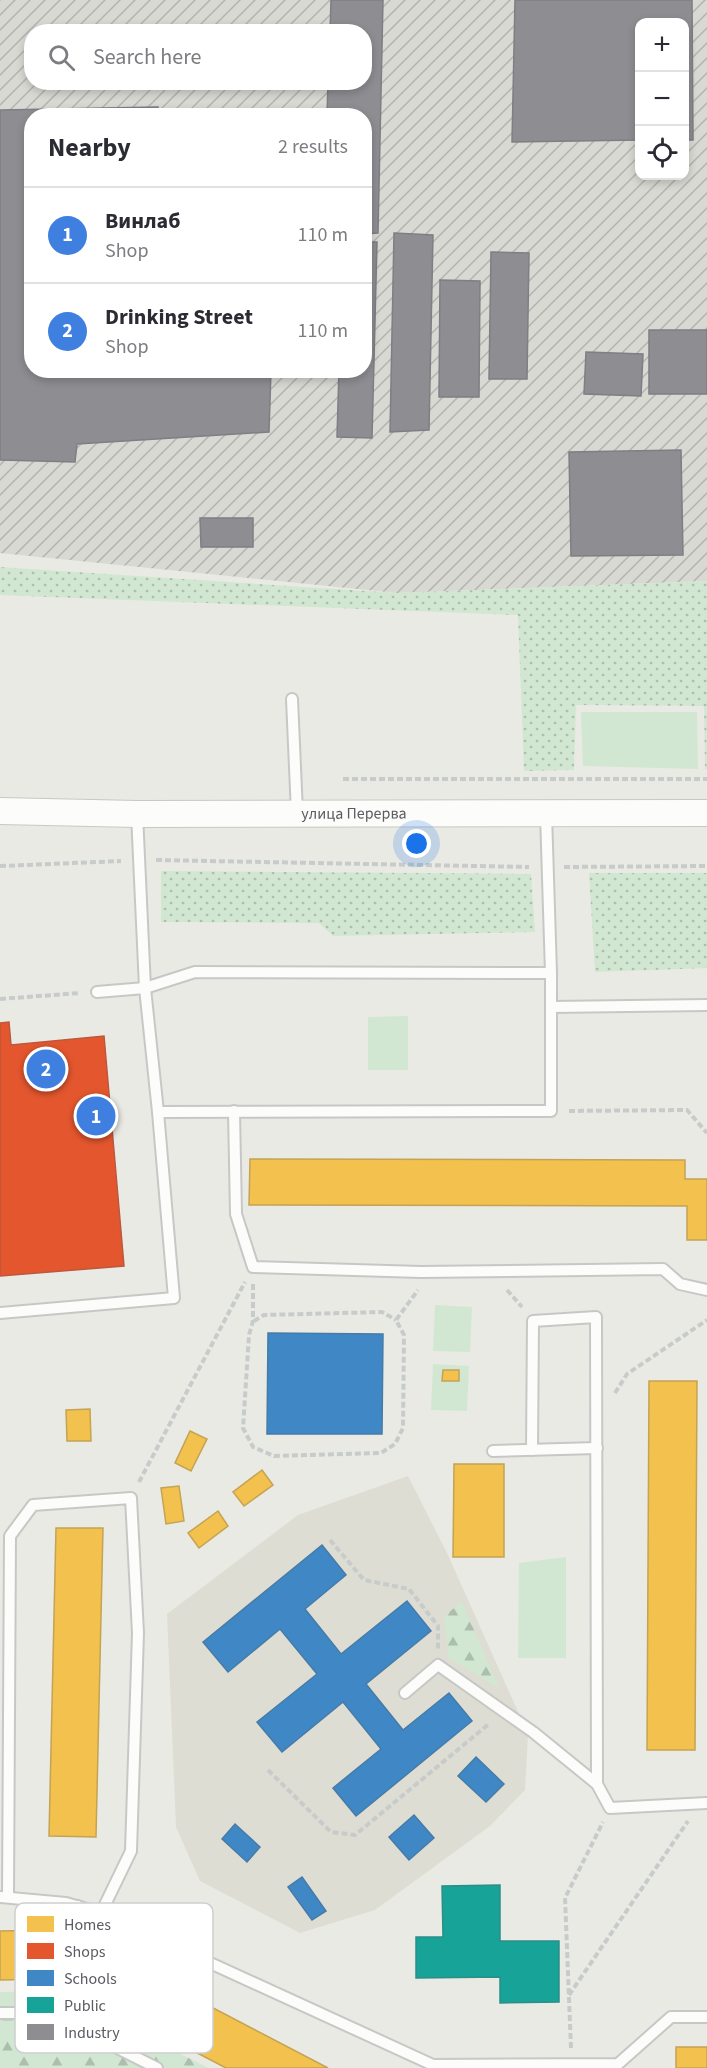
<!DOCTYPE html>
<html lang="en">
<head>
<meta charset="utf-8">
<style>
  :root { --surface:#fff; --page:#f2f2f3; --text:#2b2b33; --muted:#7c7c81; --line:#e1e1e2; --accent:#b45309 }
  body { margin:0; font-family:"Source Sans 3",sans-serif; background:var(--page); color:var(--text) }
  .controls { position:absolute; right:18px; top:18px; display:grid; overflow:hidden; border-radius:12px; box-shadow:0 3px 9px #0003 }
  .controls button { width:54px; height:54px; display:grid; place-items:center; padding:0; border:0; border-bottom:2px solid var(--line); background:var(--surface); color:var(--text); font:30px sans-serif }
  .you { position:absolute; left:417px; top:844px; width:21px; height:21px; margin:-15px; border:4px solid #fff; border-radius:50%; background:#1a73e8; box-shadow:0 0 0 9px #1a73e833 }
  .badge { display:grid; place-items:center; width:39px; height:39px; border-radius:50%; background:var(--accent); color:#fff; font-size:20px; font-weight:700 }
  .pin { position:absolute; translate:-50% -50%; border:3px solid #fff; box-shadow:0 2px 6px #0006 }
  .list { margin:0; padding:0; list-style:none }
  h2 { display:flex; justify-content:space-between; align-items:center; height:78px; margin:0; padding:0 24px; font-size:26px }
  h2 small { font-size:20px; font-weight:400; color:var(--muted) }
  .list li { display:grid; grid-template-columns:39px 1fr auto; gap:18px; align-items:center; box-sizing:border-box; height:96px; padding:0 24px; border-top:2px solid var(--line) }
  .list b { display:block; font-size:22px; white-space:nowrap }
  .list p { margin:0; font-size:20px; white-space:nowrap; color:var(--muted) }
  .list em { font-size:20px; font-style:normal; color:var(--muted) }
  .icon { flex:none; width:33px; height:33px; fill:none; stroke:currentColor; stroke-width:2; stroke-linecap:round; stroke-linejoin:round }
  .map { position:relative; flex:none; width:707px; height:2068px; overflow:hidden }
  .search { position:absolute; background:var(--surface); box-shadow:0 3px 9px #0003; left:24px; top:24px; width:348px; height:66px; display:flex; align-items:center; gap:15px; box-sizing:border-box; padding:0 21px; border-radius:24px; color:var(--muted); font-size:22px }
  .panel { position:absolute; background:var(--surface); box-shadow:0 3px 9px #0003; left:24px; top:108px; width:348px; height:270px; border-radius:24px }
  .map>svg:first-child { display:block }
  .industrial { fill:url(#industrial-furrows); fill-rule:evenodd }
  .education { fill:#deddd3 }
  .grass { fill:url(#grass-dots) }
  .forest { fill:url(#forest-firs) }
  .park { fill:#d1e7d2 }
  .homes { fill:#f2c14e; stroke:#c4a354; stroke-width:1.5 }
  .shops { fill:#e4572e; stroke:#bb583e; stroke-width:1.5 }
  .schools { fill:#3f88c5; stroke:#477ba7; stroke-width:1.5 }
  .public { fill:#17a398; stroke:#2b8e88; stroke-width:1.5 }
  .industry { fill:#8d8d92; stroke:#7e7e84; stroke-width:1.5 }
  .lines { fill:none; stroke-linecap:round; stroke-linejoin:round }
  .service-casing { stroke:#c7c8c6; stroke-width:14 }
  .tertiary-casing { stroke:#c7c8c6; stroke-width:28 }
  .path { stroke:#c7ccca; stroke-width:4; stroke-dasharray:6 3; stroke-linecap:butt }
  .service { stroke:#fcfcfb; stroke-width:10 }
  .tertiary { stroke:#fcfcfb; stroke-width:26 }
  .labels { text-anchor:middle; dominant-baseline:central; stroke-width:6; stroke-linejoin:round; paint-order:stroke }
  .street-label { font-size:16px; fill:#5a5c62; stroke:#fff }
  .key { fill:#fff; stroke:#ceced0; stroke-width:1.5 }
  .key-label { font-size:16px; fill:#5a5c62 }
</style>
</head>
<body>
<div class="map">
<svg width="707" height="2068" viewBox="0 0 707 2068">
  <defs>
    <pattern id="industrial-furrows" width="10" height="10" patternUnits="userSpaceOnUse" patternTransform="scale(1.5)"><rect width="10" height="10" fill="#d9d9d4"/><path d="M-1 1l2-2M0 10L10 0M9 11l2-2" fill="none" stroke="#b3b3af"/></pattern>
    <pattern id="grass-dots" width="8" height="8" patternUnits="userSpaceOnUse" patternTransform="scale(1.5)"><rect width="8" height="8" fill="#d1e7d2"/><path d="M2 2h.1M6 6h.1" fill="none" stroke="#adbeae" stroke-width="1.8" stroke-linecap="round"/></pattern>
    <pattern id="forest-firs" width="22" height="20" patternUnits="userSpaceOnUse" patternTransform="scale(1.5)"><rect width="22" height="20" fill="#d1e7d2"/><path d="M5 1l3.5 6h-7zM16 11l3.5 6h-7z" fill="#adbeae"/></pattern>
  </defs>
  <rect width="100%" height="100%" fill="#eaeae4"/>
  <!-- industrial -->
  <path class="industrial" d="M0 0H707V581L397 593 0 553ZM640 22H684V176H640ZM32 32H364V82H32ZM32 116H364V370H32Z"/>
  <!-- education -->
  <polygon class="education" points="408,1476 448,1555 528,1734 525,1790 490,1826 375,1910 300,1933 200,1881 176,1827 167,1614 298,1515"/>
  <!-- grass -->
  <g class="grass">
    <polygon points="0,567 397,593 707,581 707,769 705,769 704,706 576,705 574,770 524,771 518,615 0,595"/>
    <polygon points="161,871 531,874 535,932 333,936 319,923 161,922"/>
    <polygon points="589,873 707,873 707,968 595,972"/>
  </g>
  <!-- forest -->
  <g class="forest">
    <polygon points="462,1602 499,1688 449,1658 444,1616"/>
    <polygon points="51,1991 209,2068 0,2068 0,1992"/>
  </g>
  <!-- park -->
  <g class="park">
    <polygon points="581,712 697,712 698,769 583,766"/>
    <polygon points="408,1016 408,1070 368,1070 368,1017"/>
    <polygon points="435,1305 472,1307 470,1352 433,1351"/>
    <polygon points="433,1364 469,1366 467,1411 431,1410"/>
    <polygon points="566,1557 566,1658 518,1658 519,1563"/>
  </g>
  <!-- homes -->
  <g class="homes">
    <polygon points="250,1159 685,1160 685,1179 707,1179 707,1240 687,1240 687,1206 249,1205"/>
    <polygon points="443,1370 459,1370 459,1381 442,1381"/>
    <polygon points="649,1381 697,1381 695,1750 647,1750"/>
    <polygon points="90,1409 91,1441 67,1441 66,1410"/>
    <polygon points="190,1431 207,1439 191,1471 175,1463"/>
    <polygon points="454,1464 504,1464 504,1557 453,1557"/>
    <polygon points="262,1470 273,1485 244,1506 233,1492"/>
    <polygon points="179,1486 184,1521 166,1524 161,1488"/>
    <polygon points="218,1511 228,1526 199,1548 188,1533"/>
    <polygon points="56,1528 103,1528 96,1837 49,1836"/>
    <polygon points="51,1930 51,1979 0,1980 0,1931"/>
    <polygon points="87,1942 328,2068 226,2068 65,1984 68,1979 51,1975 51,1949 78,1956"/>
    <rect x="676" y="2047" width="31" height="21"/>
  </g>
  <!-- shops -->
  <polygon class="shops" points="9,1022 11,1045 104,1036 124,1266 0,1276 0,1023"/>
  <!-- schools -->
  <g class="schools">
    <polygon points="268,1333 383,1334 382,1434 267,1434"/>
    <polygon points="322,1545 346,1575 305,1609 341,1654 407,1601 431,1631 366,1684 403,1730 449,1693 472,1721 356,1816 333,1788 381,1749 343,1702 282,1752 257,1722 317,1674 280,1629 228,1672 203,1642"/>
    <polygon points="476,1757 504,1784 486,1802 458,1776"/>
    <polygon points="414,1815 434,1838 409,1860 389,1837"/>
    <polygon points="235,1824 260,1847 247,1862 222,1839"/>
    <polygon points="302,1877 326,1911 312,1920 288,1887"/>
  </g>
  <!-- public -->
  <polygon class="public" points="500,1885 500,1941 559,1941 559,2002 500,2003 500,1977 416,1978 416,1937 443,1937 442,1886"/>
  <!-- industry -->
  <g class="industry">
    <polygon points="331,0 383,0 378,233 364,234 364,116 327,116 328,82 364,82 364,32 330,32"/>
    <polygon points="515,0 692,0 693,140 684,140 684,22 640,22 640,140 512,142"/>
    <polygon points="158,107 157,116 32,116 32,370 271,370 269,432 77,444 75,462 0,460 0,110"/>
    <polygon points="394,233 433,235 429,430 390,432"/>
    <polygon points="364,242 377,242 372,438 337,437 339,370 364,370"/>
    <polygon points="491,252 529,253 527,379 489,379"/>
    <polygon points="440,280 480,281 479,397 439,397"/>
    <rect x="649" y="330" width="58" height="64"/>
    <polygon points="586,352 643,354 641,396 584,394"/>
    <polygon points="681,450 683,555 571,556 569,452"/>
    <polygon points="200,518 253,518 253,547 201,547"/>
  </g>
  <g class="lines">
    <!-- service casing -->
    <g class="service-casing">
      <g id="service">
        <polyline points="292,699 297,813"/>
        <polyline points="137,814 145,988 158,1112 551,1111 551,1007"/>
        <polyline points="551,973 551,1007 707,1005"/>
        <polyline points="97,992 145,988 195,972 551,973 546,814"/>
        <polyline points="234,1111 236,1214 253,1267 421,1272 663,1269 680,1284 707,1290"/>
        <polyline points="0,1313 174,1298 158,1112"/>
        <polyline points="532,1450 533,1321 596,1317 597,1784 610,1808 707,1803"/>
        <polyline points="493,1451 597,1448"/>
        <polyline points="405,1693 438,1665 533,1732 597,1784"/>
        <polyline points="0,1897 66,1903 101,1913 433,2065 618,2064 671,2017 707,2017"/>
        <polyline points="8,1897 10,1536 33,1505 131,1498 138,1633 131,1851 101,1913"/>
        <polyline points="65,1953 78,1906"/>
        <polyline points="59,1976 48,2013 157,2068"/>
        <polyline points="0,2013 48,2013"/>
      </g>
    </g>
    <!-- tertiary casing -->
    <g class="tertiary-casing">
      <g id="tertiary">
        <path id="s1" d="M0 811 137 814 707 813"/>
      </g>
    </g>
    <!-- path -->
    <g class="path">
      <polyline points="343,779 707,779"/>
      <polyline points="156,860 529,867"/>
      <polyline points="0,866 121,861"/>
      <polyline points="564,867 707,866"/>
      <polyline points="0,999 80,993"/>
      <polyline points="569,1111 687,1110 707,1133"/>
      <polyline points="253,1284 253,1321 249,1335 243,1428 253,1447 274,1456 381,1453 395,1444 403,1428 404,1335 396,1320 418,1290"/>
      <polyline points="507,1290 522,1307"/>
      <polyline points="254,1321 264,1315 382,1312 396,1320"/>
      <polyline points="615,1393 627,1374 707,1320"/>
      <polyline points="139,1482 245,1282"/>
      <polyline points="330,1540 364,1580 409,1589 438,1626 438,1649"/>
      <polyline points="268,1770 331,1832 355,1835 490,1723"/>
      <polyline points="569,1995 688,1821"/>
      <polyline points="571,2048 565,1898 603,1822"/>
    </g>
    <!-- service -->
    <use href="#service" class="service"/>
    <!-- tertiary -->
    <use href="#tertiary" class="tertiary"/>
  </g>
  <g class="labels">
    <!-- street labels -->
    <g class="street-label">
      <text stroke="none"><textPath href="#s1" startOffset="354">улица Перерва</textPath></text>
    </g>
  </g>
  <!-- legend -->
  <rect x="15" y="1903" width="198" height="150" rx="9" class="key"/>
  <rect x="27" y="1916" width="27" height="16" fill="#f2c14e"/>
  <rect x="27" y="1943" width="27" height="16" fill="#e4572e"/>
  <rect x="27" y="1970" width="27" height="16" fill="#3f88c5"/>
  <rect x="27" y="1997" width="27" height="16" fill="#17a398"/>
  <rect x="27" y="2024" width="27" height="16" fill="#8d8d92"/>
  <g class="key-label">
    <text x="64" y="1930">Homes</text>
    <text x="64" y="1957">Shops</text>
    <text x="64" y="1984">Schools</text>
    <text x="64" y="2011">Public</text>
    <text x="64" y="2038">Industry</text>
  </g>
</svg>
<div class="controls">
<button>+</button>
<button>−</button>
<button><svg class="icon" aria-label="locate" viewBox="0 0 24 24"><circle cx="12" cy="12" r="6"/><path d="M12 2v4M12 18v4M2 12h4M18 12h4"/></svg></button>
</div>
<div class="you"></div>
<div class="pin badge" style="left:96px;top:1116px;background:#3f7fe0">1</div>
<div class="pin badge" style="left:46px;top:1069px;background:#3f7fe0">2</div>
<div class="search"><svg class="icon" aria-label="search" viewBox="0 0 24 24"><circle cx="10" cy="10" r="6"/><path d="M15 15l6 6"/></svg>Search here</div>
<section class="panel">
<h2>Nearby<small>2 results</small></h2>
<ul class="list">
<li><span class="badge" style="background:#3f7fe0">1</span><div><b>Винлаб</b><p>Shop</p></div><em>110 m</em></li>
<li><span class="badge" style="background:#3f7fe0">2</span><div><b>Drinking Street</b><p>Shop</p></div><em>110 m</em></li>
</ul>
</section>
</div>
</body>
</html>
